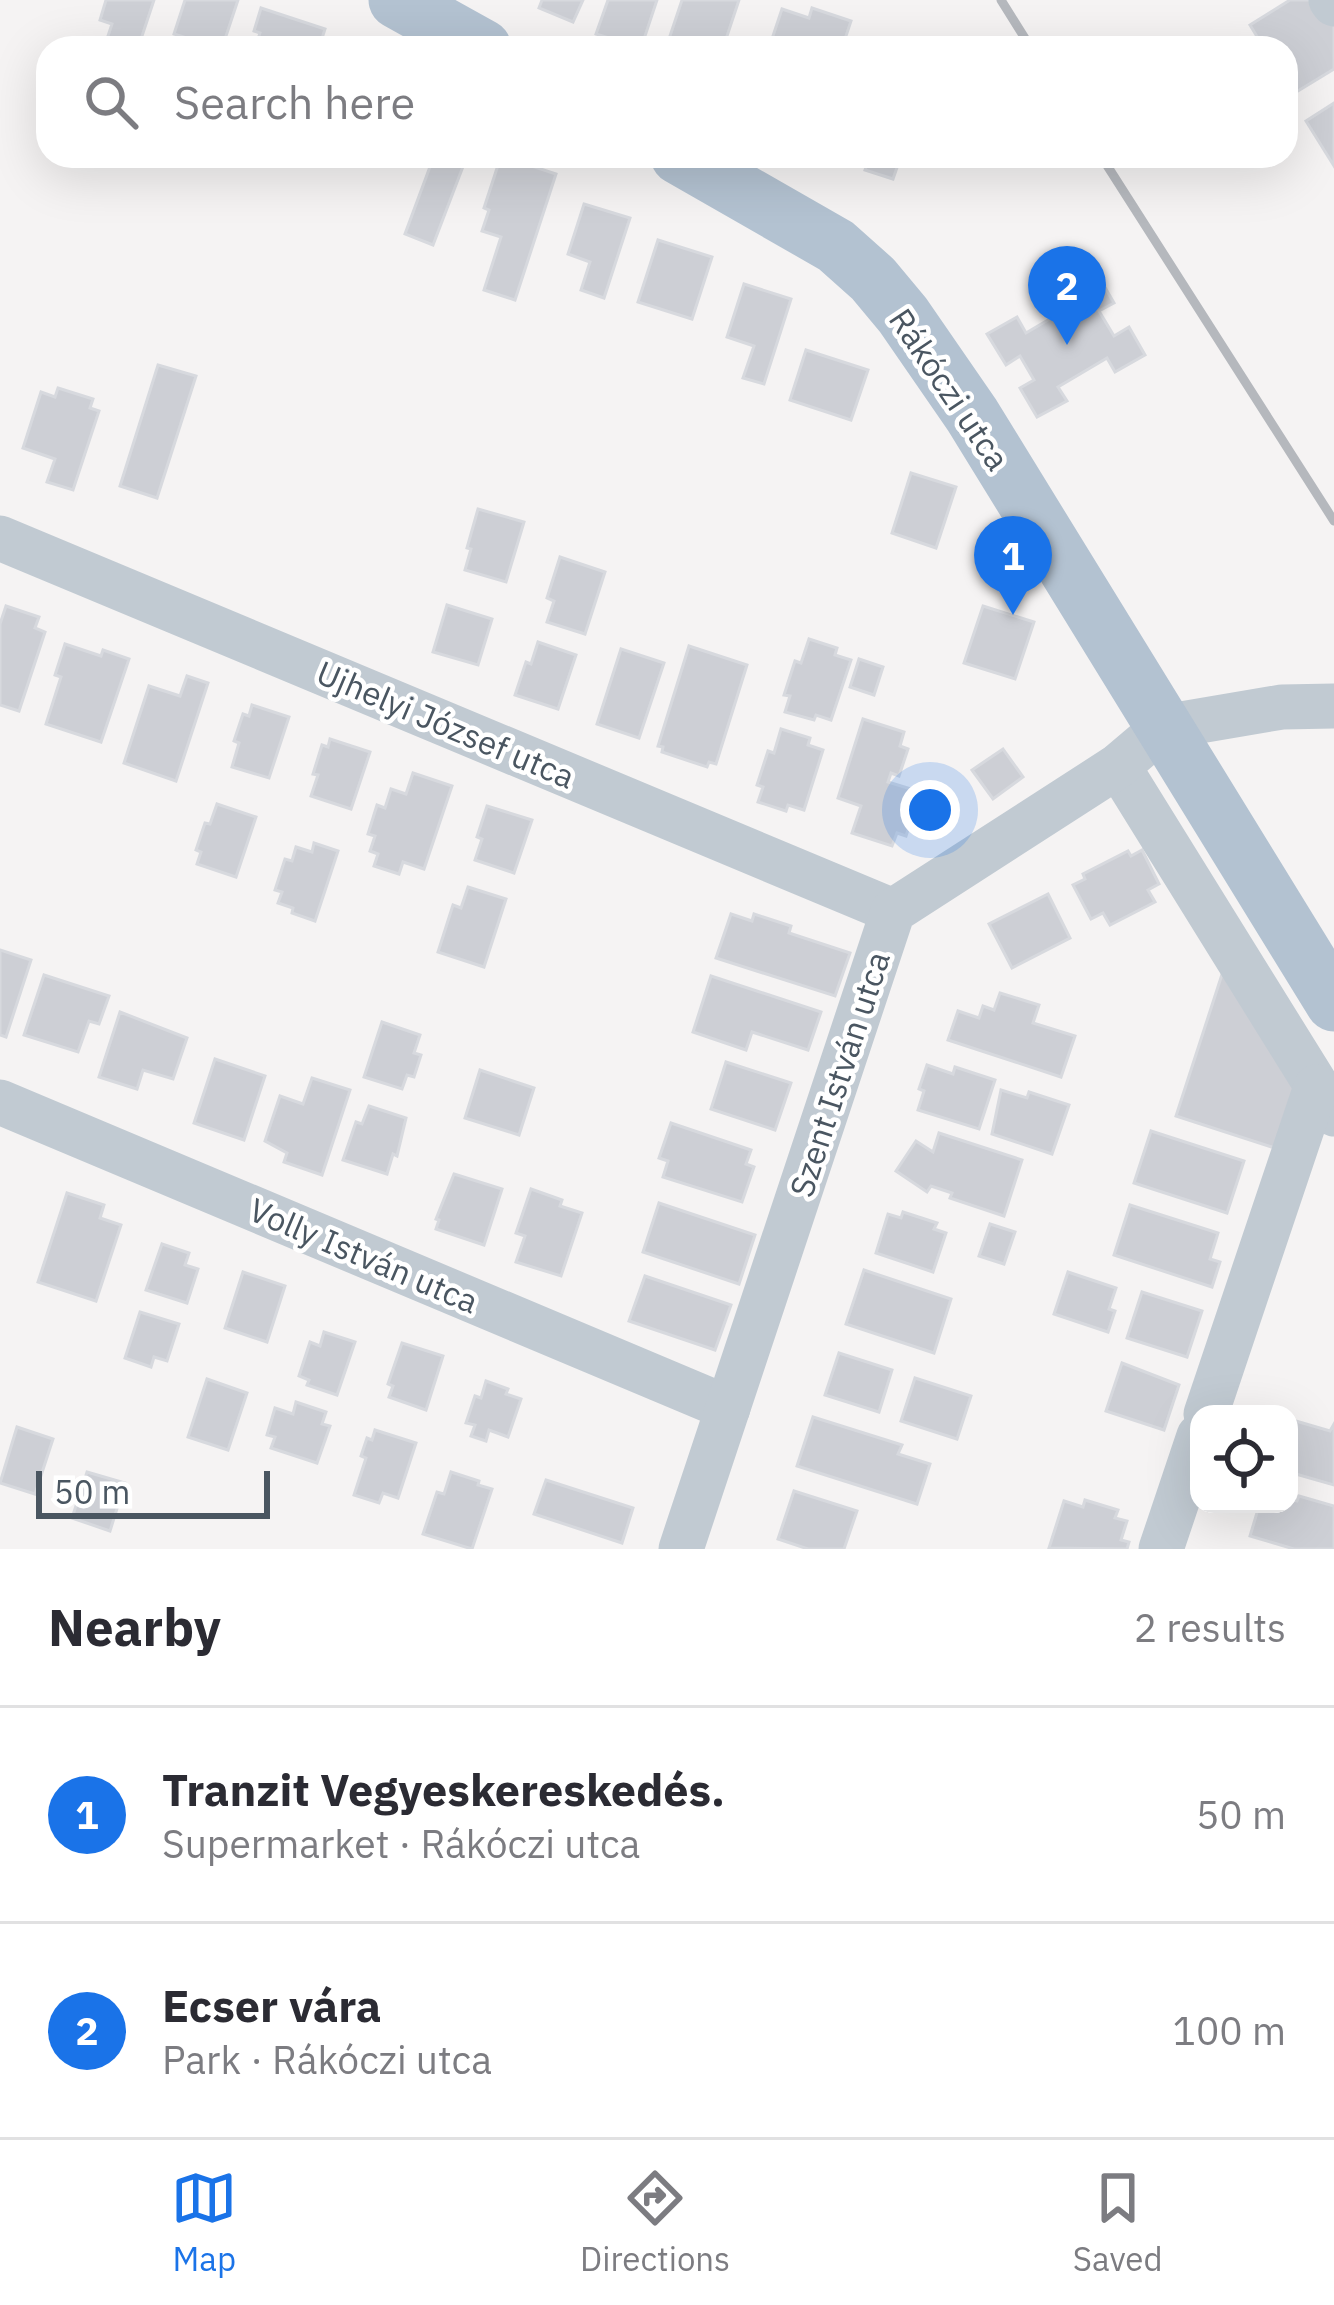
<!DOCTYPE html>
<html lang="en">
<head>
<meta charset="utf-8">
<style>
  :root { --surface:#fff; --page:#f7f7f7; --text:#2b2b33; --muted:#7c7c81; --line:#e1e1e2; --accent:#1a73e8 }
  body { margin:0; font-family:"IBM Plex Sans",sans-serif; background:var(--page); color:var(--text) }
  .controls { position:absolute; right:36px; bottom:36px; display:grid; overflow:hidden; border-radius:24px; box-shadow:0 12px 48px #0002 }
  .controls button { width:108px; height:108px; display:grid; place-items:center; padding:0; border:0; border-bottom:3px solid var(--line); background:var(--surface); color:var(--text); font:60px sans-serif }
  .scale { position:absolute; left:36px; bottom:30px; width:234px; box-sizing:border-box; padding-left:12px; border:6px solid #4a5661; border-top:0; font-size:33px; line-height:42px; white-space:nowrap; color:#4a5661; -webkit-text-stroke:9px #fff; paint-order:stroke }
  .you { position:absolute; left:930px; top:810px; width:42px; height:42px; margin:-30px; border:9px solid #fff; border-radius:50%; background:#1a73e8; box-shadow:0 0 0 18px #1a73e833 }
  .badge { display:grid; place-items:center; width:78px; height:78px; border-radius:50%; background:var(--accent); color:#fff; font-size:39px; font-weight:700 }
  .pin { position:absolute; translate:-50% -99px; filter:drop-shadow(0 3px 6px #0008) }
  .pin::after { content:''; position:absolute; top:63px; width:42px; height:36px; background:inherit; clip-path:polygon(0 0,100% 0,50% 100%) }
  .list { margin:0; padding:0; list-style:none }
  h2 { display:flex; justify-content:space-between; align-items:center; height:156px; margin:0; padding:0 48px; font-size:51px }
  h2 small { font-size:39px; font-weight:400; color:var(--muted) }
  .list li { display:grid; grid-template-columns:78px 1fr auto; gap:36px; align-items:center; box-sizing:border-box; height:216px; padding:0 48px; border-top:3px solid var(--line) }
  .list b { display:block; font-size:45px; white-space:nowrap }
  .list p { margin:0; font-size:39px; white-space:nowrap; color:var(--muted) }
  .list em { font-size:39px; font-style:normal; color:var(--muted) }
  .icon { flex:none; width:66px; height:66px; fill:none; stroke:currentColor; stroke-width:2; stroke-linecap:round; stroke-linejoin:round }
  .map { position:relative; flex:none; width:1334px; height:1549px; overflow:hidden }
  .search { position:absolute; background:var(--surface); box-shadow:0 12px 48px #0002; left:36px; right:36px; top:36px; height:132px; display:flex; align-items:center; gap:30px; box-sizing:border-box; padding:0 42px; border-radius:36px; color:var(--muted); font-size:45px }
  .sheet { height:588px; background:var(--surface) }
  nav { display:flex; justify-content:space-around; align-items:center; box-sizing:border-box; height:168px; border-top:3px solid var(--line); background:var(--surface); font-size:33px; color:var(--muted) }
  nav a { display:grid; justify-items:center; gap:6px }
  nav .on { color:var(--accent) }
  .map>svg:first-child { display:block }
  .building { fill:#cdcfd5; stroke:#d7d9de; stroke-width:3 }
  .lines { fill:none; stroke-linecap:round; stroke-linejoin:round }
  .minor { stroke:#c1cad2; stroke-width:45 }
  .major { stroke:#b3c2d1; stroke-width:57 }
  .rail { stroke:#b5b8bd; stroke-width:9 }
  .labels { text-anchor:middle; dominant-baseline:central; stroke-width:9; stroke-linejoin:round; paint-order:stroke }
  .street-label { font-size:33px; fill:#4a5661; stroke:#fff }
</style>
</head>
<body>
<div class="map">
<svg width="1334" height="1549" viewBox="0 0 1334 1549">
  <rect width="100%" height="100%" fill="#f5f3f3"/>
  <!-- building -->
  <g class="building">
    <polygon points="106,0 154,0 138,48 104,48 112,24 100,20"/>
    <polygon points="185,0 238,0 222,48 191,48 193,40 174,34"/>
    <polygon points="542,0 583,0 573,22 539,8"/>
    <polygon points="608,0 657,0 641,48 596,34"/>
    <polygon points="682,0 739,0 723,48 666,48"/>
    <polygon points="1290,0 1310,0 1334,19 1334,69 1293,94 1286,83 1286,48 1264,48 1250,25"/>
    <polygon points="261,8 325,29 319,48 255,48 260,33 254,31"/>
    <polygon points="812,8 851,21 842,48 769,48 782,9 809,18"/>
    <polygon points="1334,103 1334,166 1306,121"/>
    <polygon points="434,156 467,156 433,245 405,234"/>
    <polygon points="501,156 556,174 515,300 484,290 501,237 482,231 489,210 484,208"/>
    <polygon points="870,156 901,156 893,179 865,170"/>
    <polygon points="584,204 630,218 604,298 581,290 590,262 568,254"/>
    <polygon points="658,240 712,257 692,319 638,302"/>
    <polygon points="1096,272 1114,303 1099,311 1114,336 1129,327 1145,355 1115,372 1107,358 1058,387 1067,401 1037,417 1020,388 1034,380 1020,356 1006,365 987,334 1017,317 1026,333 1075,304 1067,288"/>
    <polygon points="744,284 791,299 764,384 743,378 754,346 727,337"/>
    <polygon points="806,350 868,370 851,420 790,400"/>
    <polygon points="158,365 196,376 157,498 120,486"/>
    <polygon points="58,388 93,399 90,408 99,411 73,490 47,482 55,459 23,448 41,392 55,397"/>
    <polygon points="911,473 956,487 936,548 892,533"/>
    <polygon points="478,509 524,522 506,582 465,570 471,549 467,548"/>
    <polygon points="560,557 605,572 585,634 547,622 554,601 547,598"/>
    <polygon points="447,605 492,619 478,665 433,652"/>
    <polygon points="6,606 39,617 35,628 45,632 19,711 0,705 0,624"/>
    <polygon points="983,606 1034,622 1015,679 964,663"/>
    <polygon points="809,639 837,648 835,655 851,660 831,720 816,715 814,720 785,712 790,696 784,695 795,661 801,663"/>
    <polygon points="538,642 576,655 558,709 515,695 526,662 531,664"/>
    <polygon points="65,644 101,656 103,650 129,659 101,742 46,724 61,677 55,675"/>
    <polygon points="689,646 747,665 716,764 709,762 707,767 662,752 663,747 658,746"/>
    <polygon points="621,649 664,663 639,738 597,724"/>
    <polygon points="859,659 883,667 874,695 850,687"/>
    <polygon points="187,676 208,683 176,781 124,763 149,686 180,696"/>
    <polygon points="252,705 289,717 269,778 232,767 239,743 234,741 243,714 249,716"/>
    <polygon points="863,719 904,732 900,746 908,749 899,776 891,773 888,782 911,789 906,805 915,808 906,836 897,833 892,846 852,833 861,806 838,798"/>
    <polygon points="781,729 810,738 808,745 823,750 804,810 788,805 786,811 758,802 763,787 757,785 768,751 774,753"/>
    <polygon points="330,739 370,752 351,809 311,796 318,775 313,774 322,745 328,747"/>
    <polygon points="1003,749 1023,777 993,799 972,770"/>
    <polygon points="413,773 452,786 424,869 403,862 399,874 374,866 378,854 370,851 375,836 368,834 377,805 385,808 391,789 406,794"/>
    <polygon points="217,804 256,817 236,877 197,864 201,852 196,850 205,823 210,824"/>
    <polygon points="487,806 532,820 514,873 475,860 482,839 477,837"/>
    <polygon points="314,843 338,851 315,921 292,913 293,908 278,903 282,892 275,890 285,859 292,861 296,847 312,852"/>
    <polygon points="1142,850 1159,884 1148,890 1155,902 1110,925 1103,913 1091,919 1073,885 1085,879 1083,874 1128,851 1131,856"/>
    <polygon points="468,887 506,899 484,967 438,952 453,905 461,908"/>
    <polygon points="1048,894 1070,938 1012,968 989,924"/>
    <polygon points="731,914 752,921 754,914 791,926 789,933 850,953 835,996 716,958"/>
    <polygon points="0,950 31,960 6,1037 0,1035"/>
    <polygon points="1227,959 1304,1083 1281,1150 1176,1116"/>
    <polygon points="44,975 109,996 99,1024 89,1021 78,1052 24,1035"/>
    <polygon points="711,976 821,1012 808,1050 752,1032 746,1050 693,1032"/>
    <polygon points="1000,993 1039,1005 1033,1023 1075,1036 1061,1077 948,1040 958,1011 979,1018 983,1006 994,1010"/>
    <polygon points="120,1012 187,1038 173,1079 143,1070 137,1089 99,1077"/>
    <polygon points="382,1022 420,1035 414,1053 421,1055 414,1077 407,1075 402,1089 364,1077"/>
    <polygon points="215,1059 265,1076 244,1140 194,1123"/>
    <polygon points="726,1062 791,1083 775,1130 711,1109"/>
    <polygon points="927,1065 953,1074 955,1067 995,1080 979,1129 918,1110 924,1091 919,1089"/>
    <polygon points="480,1070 534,1088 519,1135 465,1118"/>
    <polygon points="312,1078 350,1090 322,1175 284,1162 287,1153 265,1141 280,1096 303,1104"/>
    <polygon points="1001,1090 1027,1098 1029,1092 1069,1105 1052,1154 992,1134"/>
    <polygon points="369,1106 406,1118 397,1156 393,1154 387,1174 343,1160 356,1122 362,1124"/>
    <polygon points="671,1123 751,1150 746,1164 754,1167 742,1202 663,1177 668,1161 659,1158"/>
    <polygon points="1151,1131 1244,1161 1227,1213 1134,1183"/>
    <polygon points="939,1133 1022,1160 1004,1216 950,1198 952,1193 931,1186 927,1192 896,1171 916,1141 933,1152"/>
    <polygon points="454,1174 502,1189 484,1245 436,1229 439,1220 436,1219"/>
    <polygon points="531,1189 562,1200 560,1206 582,1213 561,1276 516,1262 525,1236 516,1233"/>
    <polygon points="67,1193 104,1205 100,1218 121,1225 96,1301 38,1282"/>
    <polygon points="659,1203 755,1235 739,1284 643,1252"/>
    <polygon points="1130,1205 1218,1233 1210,1259 1220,1262 1212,1287 1114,1255"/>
    <polygon points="903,1212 937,1223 934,1229 946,1233 933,1272 876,1253 888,1214 901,1218"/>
    <polygon points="990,1224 1015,1232 1004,1264 979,1256"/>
    <polygon points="162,1244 189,1253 185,1265 198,1269 187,1303 146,1290"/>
    <polygon points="864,1270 951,1299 934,1353 846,1324"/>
    <polygon points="243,1272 285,1286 267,1342 225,1328"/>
    <polygon points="1068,1272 1116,1288 1109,1309 1115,1311 1108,1332 1054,1314"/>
    <polygon points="645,1276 731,1305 715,1350 629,1321"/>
    <polygon points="1142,1292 1202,1311 1187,1357 1127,1338"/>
    <polygon points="140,1312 179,1324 167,1361 154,1357 151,1367 125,1358"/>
    <polygon points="324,1332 355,1342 337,1395 307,1385 309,1380 299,1376 310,1342 320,1346"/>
    <polygon points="402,1343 443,1356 426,1410 389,1397 393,1386 388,1384"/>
    <polygon points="839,1353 892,1370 879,1412 825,1395"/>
    <polygon points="1122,1363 1179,1385 1164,1430 1106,1411"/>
    <polygon points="915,1378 971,1396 957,1439 901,1421"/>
    <polygon points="207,1379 247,1393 228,1450 188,1437"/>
    <polygon points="486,1381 508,1389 506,1394 521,1399 508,1437 489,1430 486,1441 471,1436 475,1425 466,1423 475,1396 481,1398"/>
    <polygon points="296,1402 326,1412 322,1424 330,1426 317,1463 271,1448 275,1437 267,1435 275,1408 293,1414"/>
    <polygon points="813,1417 902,1445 898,1454 930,1464 917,1504 797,1466"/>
    <polygon points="1289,1419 1330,1431 1334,1424 1334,1485 1289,1472"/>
    <polygon points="17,1427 53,1439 35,1494 0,1483"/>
    <polygon points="375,1430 416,1443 398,1498 383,1493 379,1503 354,1495 366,1458 361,1456 367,1438 372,1440"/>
    <polygon points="87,1472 125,1483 110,1531 72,1518"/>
    <polygon points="451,1472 479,1481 478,1485 492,1489 472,1549 423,1534 437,1492 444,1494"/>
    <polygon points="546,1480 633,1508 622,1543 534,1514"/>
    <polygon points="794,1491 857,1511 844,1549 808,1549 778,1539"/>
    <polygon points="1299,1496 1334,1506 1334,1549 1294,1549 1250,1536 1259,1506 1271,1510 1272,1504 1289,1504 1289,1499 1297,1501"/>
    <polygon points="1085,1500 1118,1510 1115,1518 1127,1521 1121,1540 1129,1542 1127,1549 1049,1548 1064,1501 1083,1507"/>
  </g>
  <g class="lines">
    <!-- minor -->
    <g class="minor">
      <polyline points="1331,0 1334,4"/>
      <polyline points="0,538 893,911"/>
      <polyline points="1118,766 1334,1114"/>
      <polyline points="0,1102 728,1408"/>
      <polyline points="1206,1414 1316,1087"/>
      <polyline points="681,1549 893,911 1118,766 1164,727 1282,707 1334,706"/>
      <polyline points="1161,1549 1199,1436"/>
    </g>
    <!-- major -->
    <g class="major">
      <polyline points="397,0 483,48"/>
      <polyline points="679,156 836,246 873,279 903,315 972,415 1334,1003"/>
    </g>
    <!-- rail -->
    <g class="rail">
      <polyline points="1001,0 1031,48"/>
      <polyline points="1101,156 1334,521"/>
    </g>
  </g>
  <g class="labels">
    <!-- street labels -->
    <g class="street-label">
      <text transform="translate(950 389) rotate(56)">Rákóczi utca</text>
      <text transform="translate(446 724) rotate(23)">Ujhelyi József utca</text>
      <text transform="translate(839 1074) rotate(-72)">Szent István utca</text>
      <text transform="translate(364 1255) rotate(23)">Volly István utca</text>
    </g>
  </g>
</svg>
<div class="controls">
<button><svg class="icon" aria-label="locate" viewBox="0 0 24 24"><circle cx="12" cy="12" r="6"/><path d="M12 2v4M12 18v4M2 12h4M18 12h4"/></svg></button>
</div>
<div class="scale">50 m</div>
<div class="you"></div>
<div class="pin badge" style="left:1013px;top:615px">1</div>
<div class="pin badge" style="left:1067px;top:345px">2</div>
<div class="search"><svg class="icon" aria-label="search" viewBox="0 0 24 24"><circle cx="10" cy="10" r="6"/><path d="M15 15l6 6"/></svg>Search here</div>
</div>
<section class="sheet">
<h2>Nearby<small>2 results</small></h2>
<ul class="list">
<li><span class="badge">1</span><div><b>Tranzit Vegyeskereskedés.</b><p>Supermarket · Rákóczi utca</p></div><em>50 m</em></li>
<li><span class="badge">2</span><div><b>Ecser vára</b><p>Park · Rákóczi utca</p></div><em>100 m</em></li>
</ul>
</section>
<nav>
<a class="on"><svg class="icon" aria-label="map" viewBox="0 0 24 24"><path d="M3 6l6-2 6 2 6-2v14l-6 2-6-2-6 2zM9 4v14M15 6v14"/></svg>Map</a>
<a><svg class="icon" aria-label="directions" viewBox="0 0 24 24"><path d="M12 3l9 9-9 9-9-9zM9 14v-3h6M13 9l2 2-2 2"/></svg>Directions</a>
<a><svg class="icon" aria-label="saved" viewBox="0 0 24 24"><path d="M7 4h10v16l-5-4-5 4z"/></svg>Saved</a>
</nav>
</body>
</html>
